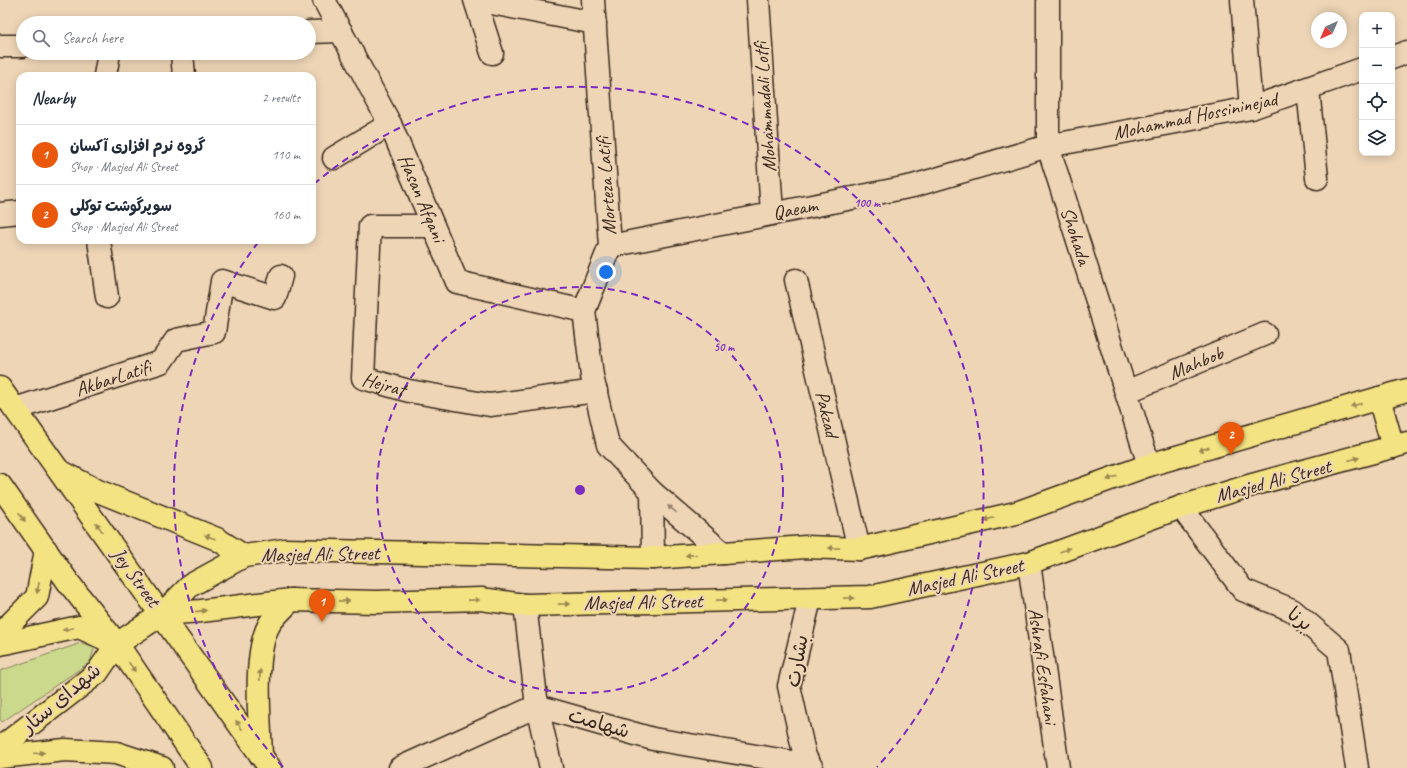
<!DOCTYPE html>
<html lang="en">
<head>
<meta charset="utf-8">
<style>
  :root { --surface:#fff; --page:#f6f6f7; --text:#1f2937; --muted:#747a83; --line:#e0e1e3; --accent:#ea580c }
  body { margin:0; font-family:Caveat,"Playpen Sans Arabic",sans-serif; background:var(--page); color:var(--text) }
  .controls { position:absolute; right:12px; top:12px; display:grid; overflow:hidden; border-radius:8px; box-shadow:0 2px 10px #0003 }
  .controls button { width:36px; height:36px; display:grid; place-items:center; padding:0; border:0; border-bottom:1px solid var(--line); background:var(--surface); color:var(--text); font:20px sans-serif }
  .compass { position:absolute; left:1311px; top:12px; width:36px; height:36px; border-radius:50%; background:var(--surface); box-shadow:0 2px 10px #0003; rotate:225deg }
  .you { position:absolute; left:606px; top:272px; width:14px; height:14px; margin:-10px; border:3px solid #fff; border-radius:50%; background:#1a73e8; box-shadow:0 0 0 6px #1a73e833 }
  .badge { display:grid; place-items:center; width:26px; height:26px; border-radius:50%; background:var(--accent); color:#fff; font-size:13px; font-weight:700 }
  .pin { position:absolute; translate:-50% -33px; filter:drop-shadow(0 1px 2px #0008) }
  .pin::after { content:''; position:absolute; top:21px; width:14px; height:12px; background:inherit; clip-path:polygon(0 0,100% 0,50% 100%) }
  .list { margin:0; padding:0; list-style:none }
  h2 { display:flex; justify-content:space-between; align-items:center; height:52px; margin:0; padding:0 16px; font-size:17px }
  h2 small { font-size:13px; font-weight:400; color:var(--muted) }
  .list li { display:grid; grid-template-columns:26px 1fr auto; gap:12px; align-items:center; box-sizing:border-box; height:60px; padding:0 16px; border-top:1px solid var(--line) }
  .list b { display:block; font-size:15px; white-space:nowrap }
  .list p { margin:0; font-size:13px; white-space:nowrap; color:var(--muted) }
  .list em { font-size:13px; font-style:normal; color:var(--muted) }
  .icon { flex:none; width:22px; height:22px; fill:none; stroke:currentColor; stroke-width:2; stroke-linecap:round; stroke-linejoin:round }
  .map { position:relative; flex:none; width:1407px; height:768px; overflow:hidden }
  .search { position:absolute; background:var(--surface); box-shadow:0 2px 10px #0003; left:16px; top:16px; width:300px; height:44px; display:flex; align-items:center; gap:10px; box-sizing:border-box; padding:0 14px; border-radius:22px; color:var(--muted); font-size:15px }
  .panel { position:absolute; background:var(--surface); box-shadow:0 2px 10px #0003; left:16px; top:72px; width:300px; height:172px; border-radius:12px }
  .map>svg:first-child { display:block }
  .green { fill:#cbd98d; stroke:#838256 }
  .lines { fill:none; stroke-linecap:round; stroke-linejoin:round }
  .minor-casing { stroke:#3b2a1e; stroke-width:25 }
  .major-casing { stroke:#3b2a1e; stroke-width:25 }
  .minor { stroke:#eed5b6; stroke-width:22 }
  .major { stroke:#f4e382; stroke-width:22 }
  .oneway { fill:#988650 }
  .oneway2 { fill:#94806a }
  .ring { fill:none; stroke:#7b2cbf; stroke-width:2; stroke-dasharray:7 5 }
  .labels { text-anchor:middle; dominant-baseline:central; stroke-width:4; stroke-linejoin:round; paint-order:stroke }
  .street-label { font-size:20px; fill:#3b2a1e; stroke:#eed5b6 }
  .centre { fill:#7b2cbf; stroke:#eed5b6; stroke-width:2 }
  .ring-label { font-size:12px; text-anchor:middle; font-weight:bold; fill:#7b2cbf; stroke:#eed5b6; stroke-width:4; stroke-linejoin:round; paint-order:stroke }
</style>
</head>
<body>
<div class="map">
<svg width="1407" height="768" viewBox="0 0 1407 768">
  <rect width="100%" height="100%" fill="#eed5b6"/>
  <filter id="ink" filterUnits="userSpaceOnUse"><feTurbulence type="fractalNoise" baseFrequency=".025" numOctaves="2"/><feDisplacementMap in="SourceGraphic" scale="8" xChannelSelector="R" yChannelSelector="G"/><feConvolveMatrix kernelMatrix="1 2 1 2 8 2 1 2 1" color-interpolation-filters="sRGB"/></filter>
  <g filter="url(#ink)">
    <!-- green -->
    <polygon class="green" points="81,643 95,646 90,662 2,722 0,719 0,671"/>
    <g class="lines">
      <!-- minor casing -->
      <g class="minor-casing">
        <g id="minor">
          <polyline points="324,0 390,124 457,282 584,311"/>
          <polyline points="475,0 492,53"/>
          <polyline points="476,0 595,23"/>
          <polyline points="593,0 610,246 584,311 592,376 608,445 652,492 723,553"/>
          <polyline points="758,0 772,213"/>
          <polyline points="1048,0 1048,146 1149,465"/>
          <polyline points="1242,0 1251,108"/>
          <polyline points="309,32 341,31"/>
          <polyline points="0,46 23,46"/>
          <polyline points="182,53 184,76"/>
          <polyline points="1392,58 1407,52"/>
          <polyline points="105,76 109,53"/>
          <polyline points="1308,89 1317,178"/>
          <polyline points="334,158 390,124"/>
          <polyline points="0,214 20,212"/>
          <path id="s1" d="M433 226H370L363 378 409 391 490 405 596 391"/>
          <polyline points="99,240 107,297"/>
          <polyline points="610,246 913,186 1048,146 1251,108 1362,69"/>
          <polyline points="796,280 859,549"/>
          <polyline points="1126,392 1265,334"/>
          <polyline points="15,409 161,362 176,340 214,332 222,281 275,298 281,276"/>
          <polyline points="652,492 653,558"/>
          <polyline points="1181,507 1243,590 1292,610 1339,650 1357,768"/>
          <polyline points="1029,563 1058,768"/>
          <polyline points="810,599 789,686 805,757 812,768"/>
          <polyline points="525,605 537,706 551,768"/>
          <polyline points="400,768 537,706 653,739 810,765"/>
        </g>
      </g>
      <!-- major casing -->
      <g class="major-casing">
        <g id="major">
          <polyline points="0,388 270,768"/>
          <polyline points="1379,398 1393,447"/>
          <polyline points="62,472 98,491 217,539 244,556"/>
          <polyline points="0,485 68,582 117,644 202,768"/>
          <polyline points="162,614 201,611 291,600 376,602 481,599 525,605 870,597 1029,563 1181,507 1252,485 1407,443"/>
          <polyline points="0,634 37,597 46,550"/>
          <polyline points="0,644 79,627 114,643"/>
          <polyline points="0,748 97,673 117,644 162,614 191,585 244,556 285,550 653,558 806,547 859,549 1016,513 1149,465 1407,390"/>
          <path d="M261 756C260 722 253 654 269 625 274 616 284 608 291 600"/>
          <polyline points="0,757 65,750 116,753 162,768"/>
        </g>
      </g>
      <!-- minor -->
      <use href="#minor" class="minor"/>
      <!-- major -->
      <use href="#major" class="major"/>
    </g>
    <!-- one-way arrows -->
    <defs><path id="oneway-solid" d="M-6-.8H1V-3.2L6.5 0L1 3.2V.8H-6Z"/></defs>
    <g class="oneway">
      <use href="#oneway-solid" transform="translate(1356 405) rotate(164)"/>
      <use href="#oneway-solid" transform="translate(1204 449) rotate(164)"/>
      <use href="#oneway-solid" transform="translate(1354 459) rotate(-14)"/>
      <use href="#oneway-solid" transform="translate(1112 478) rotate(160)"/>
      <use href="#oneway-solid" transform="translate(22 517) rotate(55)"/>
      <use href="#oneway-solid" transform="translate(989 519) rotate(167)"/>
      <use href="#oneway-solid" transform="translate(99 527) rotate(-126)"/>
      <use href="#oneway-solid" transform="translate(210 537) rotate(-160)"/>
      <use href="#oneway-solid" transform="translate(834 548) rotate(-179)"/>
      <use href="#oneway-solid" transform="translate(1065 550) rotate(-20)"/>
      <use href="#oneway-solid" transform="translate(691 555) rotate(176)"/>
      <use href="#oneway-solid" transform="translate(38 588) rotate(101)"/>
      <use href="#oneway-solid" transform="translate(849 598) rotate(-1)"/>
      <use href="#oneway-solid" transform="translate(474 600) rotate(-1)"/>
      <use href="#oneway-solid" transform="translate(722 600) rotate(-1)"/>
      <use href="#oneway-solid" transform="translate(344 601) rotate(1)"/>
      <use href="#oneway-solid" transform="translate(564 604) rotate(-1)"/>
      <use href="#oneway-solid" transform="translate(201 611) rotate(-6)"/>
      <use href="#oneway-solid" transform="translate(68 629) rotate(168)"/>
      <use href="#oneway-solid" transform="translate(132 667) rotate(55)"/>
      <use href="#oneway-solid" transform="translate(260 675) rotate(-88)"/>
      <use href="#oneway-solid" transform="translate(239 725) rotate(-125)"/>
      <use href="#oneway-solid" transform="translate(39 753) rotate(-5)"/>
    </g>
    <use class="oneway2" href="#oneway-solid" transform="translate(672 509) rotate(-141)"/>
  </g>
  <!-- distance rings -->
  <g class="ring">
    <circle cx="580" cy="490" r="203"/>
    <path d="M283 767A406 406 0 0 1 260 240M314 184A406 406 0 0 1 877 767"/>
  </g>
  <g class="labels">
    <!-- street labels -->
    <g class="street-label">
      <text transform="translate(765 107) rotate(-94)">Mohammadali Lotfi</text>
      <text transform="translate(1195 116) rotate(-12)">Mohammad Hossininejad</text>
      <text transform="translate(606 186) rotate(-94)">Morteza Latifi</text>
      <text transform="translate(422 198) rotate(67)">Hasan Afqani</text>
      <text transform="translate(795 209) rotate(-11)">Qaeam</text>
      <text transform="translate(1076 236) rotate(72)">Shohada</text>
      <text transform="translate(1196 363) rotate(-23)">Mahbob</text>
      <text transform="translate(113 378) rotate(-18)">AkbarLatifi</text>
      <text stroke="none"><textPath href="#s1" startOffset="237">Hejrat</textPath></text>
      <text transform="translate(827 414) rotate(77)">Pakzad</text>
      <text transform="translate(1273 481) rotate(-15)">Masjed Ali Street</text>
      <text transform="translate(320 554) rotate(-1)">Masjed Ali Street</text>
      <text transform="translate(136 577) rotate(54)">Jey Street</text>
      <text transform="translate(965 577) rotate(-12)">Masjed Ali Street</text>
      <text transform="translate(643 602) rotate(-1)">Masjed Ali Street</text>
      <text transform="translate(1300 619) rotate(37)">برنا</text>
      <text transform="translate(797 661) rotate(-80)">بشارت</text>
      <text transform="translate(1043 666) rotate(82)">Ashrafi Esfahani</text>
      <text transform="translate(61 698) rotate(-40)">شهدای ستار</text>
      <text transform="translate(599 723) rotate(16)">شهامت</text>
    </g>
  </g>
  <circle cx="580" cy="490" r="6" class="centre"/>
  <g class="ring-label">
    <text x="867" y="207">100 m</text>
    <text x="724" y="351">50 m</text>
  </g>
</svg>
<div class="controls">
<button>+</button>
<button>−</button>
<button><svg class="icon" aria-label="locate" viewBox="0 0 24 24"><circle cx="12" cy="12" r="6"/><path d="M12 2v4M12 18v4M2 12h4M18 12h4"/></svg></button>
<button><svg class="icon" aria-label="layers" viewBox="0 0 24 24"><path d="M12 4l9 5-9 5-9-5zM3 14l9 5 9-5"/></svg></button>
</div>
<svg class="compass" viewBox="-18 -18 36 36"><path d="M0-13l5 13h-10z" fill="#e53935"/><path d="M0 13l5-13h-10z" fill="#747a83"/></svg>
<div class="you"></div>
<div class="pin badge" style="left:322px;top:622px">1</div>
<div class="pin badge" style="left:1231px;top:455px">2</div>
<div class="search"><svg class="icon" aria-label="search" viewBox="0 0 24 24"><circle cx="10" cy="10" r="6"/><path d="M15 15l6 6"/></svg>Search here</div>
<section class="panel">
<h2>Nearby<small>2 results</small></h2>
<ul class="list">
<li><span class="badge">1</span><div><b>گروه نرم افزاری آکسان</b><p>Shop · Masjed Ali Street</p></div><em>110 m</em></li>
<li><span class="badge">2</span><div><b>سوپرگوشت توکلی</b><p>Shop · Masjed Ali Street</p></div><em>160 m</em></li>
</ul>
</section>
</div>
</body>
</html>
